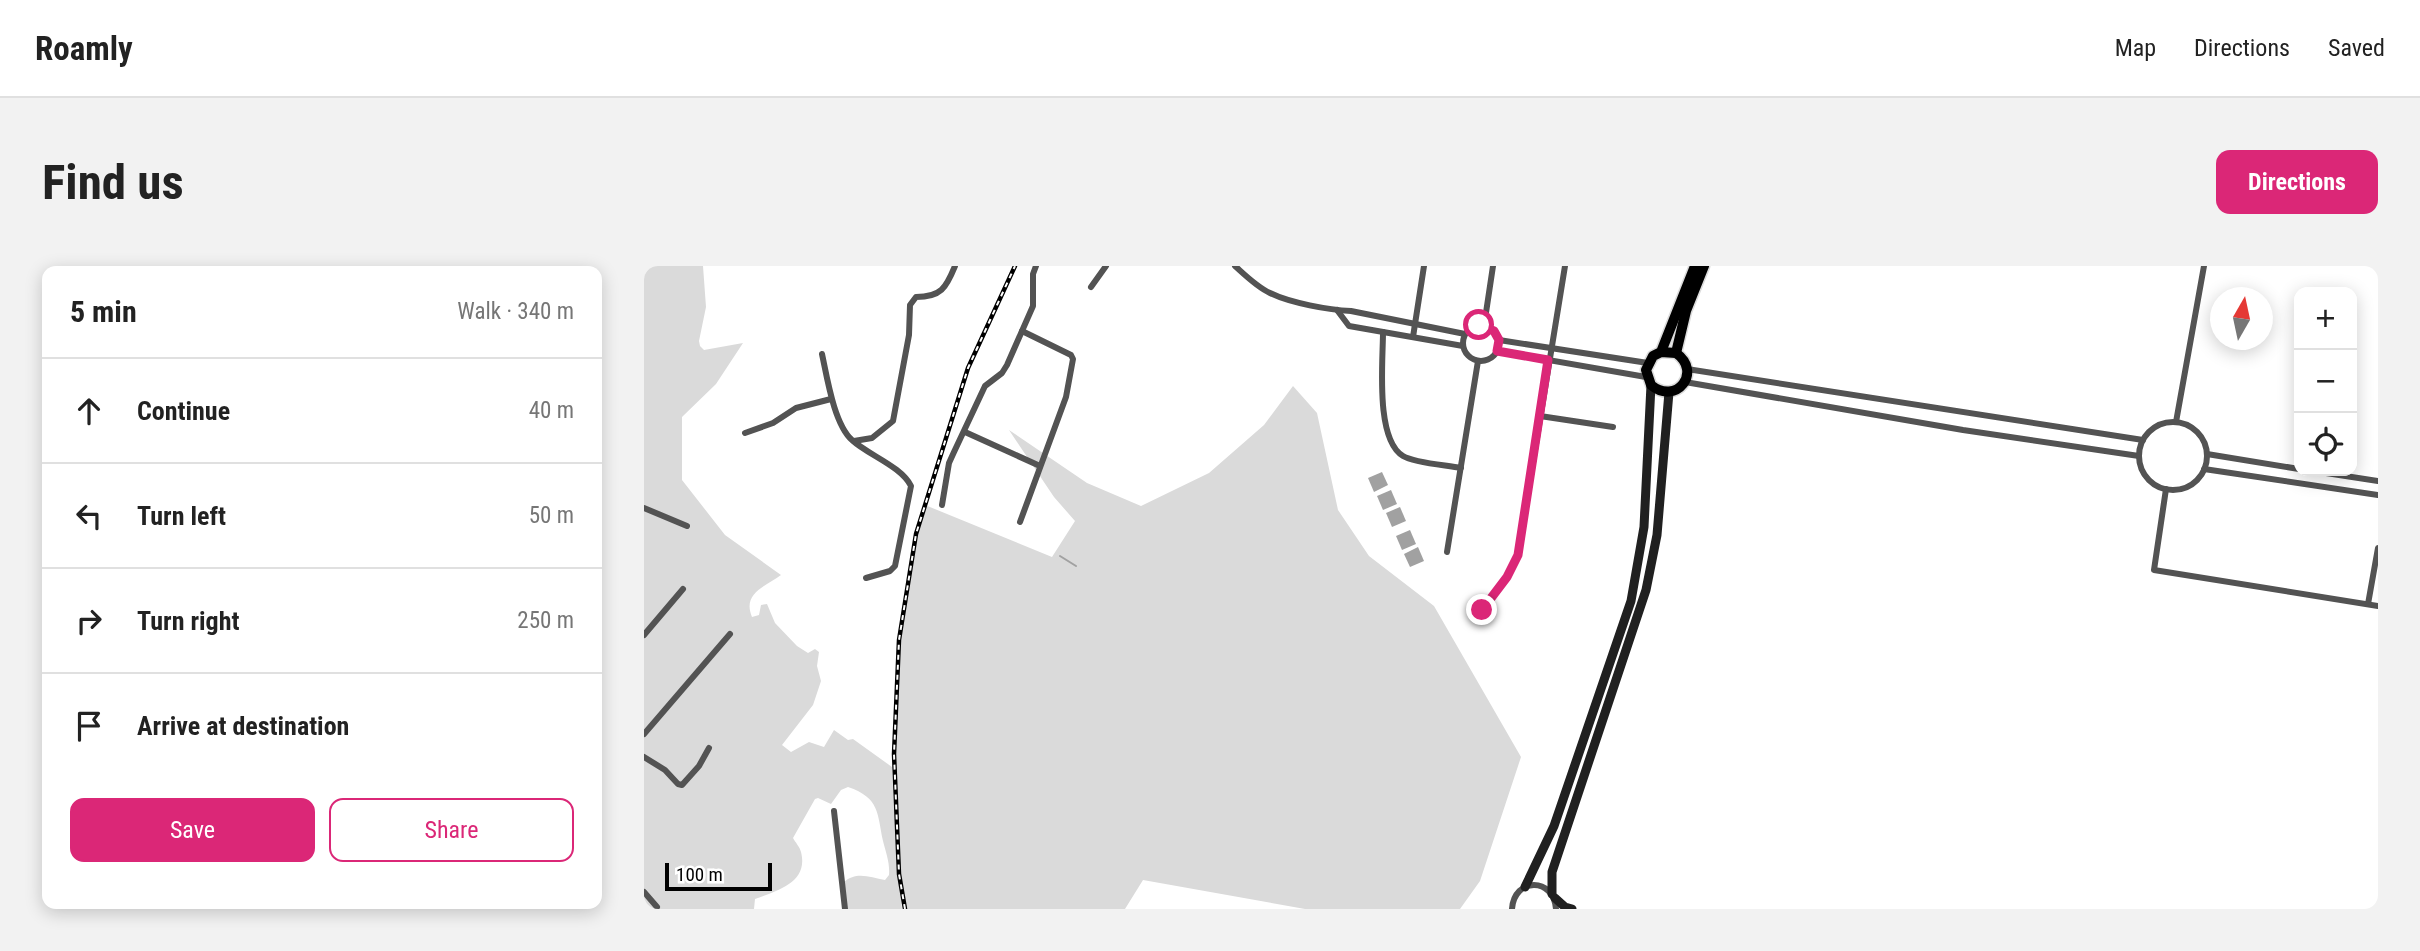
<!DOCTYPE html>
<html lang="en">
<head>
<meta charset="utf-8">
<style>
  :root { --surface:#fff; --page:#f2f2f2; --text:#222; --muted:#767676; --line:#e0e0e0; --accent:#db2777 }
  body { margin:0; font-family:"Roboto Condensed",sans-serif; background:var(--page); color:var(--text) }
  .controls { position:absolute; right:21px; top:21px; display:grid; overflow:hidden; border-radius:14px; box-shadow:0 4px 18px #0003 }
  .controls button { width:63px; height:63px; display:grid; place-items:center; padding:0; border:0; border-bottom:2px solid var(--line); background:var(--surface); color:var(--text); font:35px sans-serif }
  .compass { position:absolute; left:1566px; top:21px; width:63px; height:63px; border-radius:50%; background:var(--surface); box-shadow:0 4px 18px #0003; rotate:9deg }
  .scale { position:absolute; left:21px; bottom:18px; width:107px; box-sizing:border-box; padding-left:7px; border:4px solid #000; border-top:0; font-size:19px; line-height:24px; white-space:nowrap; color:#000; -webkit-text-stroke:5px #fff; paint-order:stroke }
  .stop { position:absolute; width:21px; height:21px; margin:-16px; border:5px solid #db2777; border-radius:50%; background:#fff }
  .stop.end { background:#db2777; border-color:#fff; box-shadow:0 2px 7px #0008 }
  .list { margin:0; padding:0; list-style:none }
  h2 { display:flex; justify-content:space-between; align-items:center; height:91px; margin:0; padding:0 28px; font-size:30px }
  h2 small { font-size:23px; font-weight:400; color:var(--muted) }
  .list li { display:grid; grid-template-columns:46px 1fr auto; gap:21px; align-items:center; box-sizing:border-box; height:105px; padding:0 28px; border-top:2px solid var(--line) }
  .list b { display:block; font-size:26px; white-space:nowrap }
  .list em { font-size:23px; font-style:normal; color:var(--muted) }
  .actions { display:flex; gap:14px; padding:21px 28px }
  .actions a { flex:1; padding:16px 0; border:2px solid var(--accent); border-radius:14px; text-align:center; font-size:24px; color:var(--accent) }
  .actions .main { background:var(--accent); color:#fff }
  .icon { flex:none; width:38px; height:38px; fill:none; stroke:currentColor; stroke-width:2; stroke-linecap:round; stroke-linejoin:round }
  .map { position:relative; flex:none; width:1734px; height:643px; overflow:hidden; border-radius:14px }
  header { display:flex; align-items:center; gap:42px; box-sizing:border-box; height:98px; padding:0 35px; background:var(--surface); border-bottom:2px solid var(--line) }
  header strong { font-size:33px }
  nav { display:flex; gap:38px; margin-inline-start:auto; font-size:24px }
  .intro { display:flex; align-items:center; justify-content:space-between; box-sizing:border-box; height:168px; padding:0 42px }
  h1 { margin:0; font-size:49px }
  .button { padding:18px 32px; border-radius:14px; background:var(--accent); color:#fff; font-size:24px; font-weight:700 }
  main { display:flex; gap:42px; padding:0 42px }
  aside { flex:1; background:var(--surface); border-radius:14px; box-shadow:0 4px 18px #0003 }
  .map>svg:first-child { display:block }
  .green { fill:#dadada }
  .water { fill:#a1a1a1 }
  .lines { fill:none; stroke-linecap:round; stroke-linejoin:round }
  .stream { stroke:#a1a1a1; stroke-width:2 }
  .highway-casing { stroke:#dbdbdb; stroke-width:13 }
  .street { stroke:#535353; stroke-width:6 }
  .secondary { stroke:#202020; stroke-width:9 }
  .highway { stroke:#000; stroke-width:10 }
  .rail-casing { stroke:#000; stroke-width:4.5 }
  .rail { stroke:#fff; stroke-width:2; stroke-dasharray:5; stroke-linecap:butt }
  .route { stroke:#db2777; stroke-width:9 }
</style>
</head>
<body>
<header>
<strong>Roamly</strong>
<nav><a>Map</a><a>Directions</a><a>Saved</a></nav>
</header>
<div class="intro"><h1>Find us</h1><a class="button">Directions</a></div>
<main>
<aside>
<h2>5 min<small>Walk · 340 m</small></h2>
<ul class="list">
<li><svg class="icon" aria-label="ahead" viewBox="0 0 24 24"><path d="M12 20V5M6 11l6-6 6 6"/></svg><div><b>Continue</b></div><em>40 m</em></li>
<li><svg class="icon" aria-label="left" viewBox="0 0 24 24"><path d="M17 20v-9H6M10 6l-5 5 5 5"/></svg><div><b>Turn left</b></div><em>50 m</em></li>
<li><svg class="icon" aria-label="right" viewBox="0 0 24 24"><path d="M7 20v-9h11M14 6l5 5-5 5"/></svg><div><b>Turn right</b></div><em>250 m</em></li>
<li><svg class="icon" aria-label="arrive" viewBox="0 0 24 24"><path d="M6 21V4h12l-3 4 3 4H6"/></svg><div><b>Arrive at destination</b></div></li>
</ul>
<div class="actions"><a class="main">Save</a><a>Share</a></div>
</aside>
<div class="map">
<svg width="1734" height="643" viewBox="0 0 1734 643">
  <rect width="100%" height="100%" fill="#fff"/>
  <!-- green -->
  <path class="green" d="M0 0H59L62 41 55 75 56 80 60 84 99 77 72 118 38 151V214L81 269 137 309C121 321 98 327 108 351L115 349 117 339 123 338 131 357 153 380 164 387 171 383 175 386 173 400 177 415 169 439 138 479 147 486 165 476 180 481 190 464 204 474 209 473 248 501 250 544C252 525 249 504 250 484 253 402 257 318 281 239L408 291 431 255 410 231 365 164 443 217 497 240 565 207 620 159 649 120 673 147 694 244 725 290 790 340 877 491 836 615 816 643H661L499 614 481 643H261L255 613 258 643H201L200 616C212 605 226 611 241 614L245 609C246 597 242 587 239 575 233 547 236 532 204 521L197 524 187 538 174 532 171 533 149 572C151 576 156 581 157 586 165 617 132 625 111 633L110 643H0Z"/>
  <!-- water -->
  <g class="water">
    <polygon points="738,206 744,219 730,226 724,212"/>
    <polygon points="747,224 753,238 739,244 733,230"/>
    <polygon points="756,241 762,255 748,261 742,247"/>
    <polygon points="766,264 772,278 758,284 752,270"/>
    <polygon points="774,281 780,295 766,301 760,288"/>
  </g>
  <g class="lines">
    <!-- stream -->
    <polyline class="stream" points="416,290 432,300"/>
    <!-- highway casing -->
    <g class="highway-casing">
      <g id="highway">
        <path d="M1017 86 1032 87C1059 106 1032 140 1007 119L1002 104 1009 90 1017 86 1051 0"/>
        <polyline points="1032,87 1042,45 1060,0"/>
      </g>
    </g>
    <!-- street -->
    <g class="street">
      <path d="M591 0C602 10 613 21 626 27 646 37 685 44 707 45L821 68"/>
      <polyline points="447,21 462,0"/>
      <polyline points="693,44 705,60 819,80"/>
      <circle cx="837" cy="77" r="18"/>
      <polyline points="840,60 849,0"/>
      <path d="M739 66C739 95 731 173 759 190 771 197 801 199 817 202"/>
      <polyline points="769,71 780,0"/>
      <polyline points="855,74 1004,97"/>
      <polyline points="853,85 1002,111"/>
      <path d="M178 88C183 111 190 158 208 174 224 189 257 200 267 220L251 300 246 305 222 312"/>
      <polyline points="1043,103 1499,174"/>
      <polyline points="1041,116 1319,164 1495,190"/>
      <polyline points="896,150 969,161"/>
      <polyline points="1532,156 1560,0"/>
      <circle cx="1529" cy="190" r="34"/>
      <polyline points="321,166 396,200"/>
      <polyline points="101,167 129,157 152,142 187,133"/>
      <path d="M210 175 228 172 249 155 265 69 266 39 272 31C297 31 302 22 311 0"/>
      <polyline points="1563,188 1655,203"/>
      <polyline points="1560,203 1734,229"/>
      <polyline points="1669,205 1734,215"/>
      <polyline points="1522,223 1510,304 1734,340"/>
      <polyline points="298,239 305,197 310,186 341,120 358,107 363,99 389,40 389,8 392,0"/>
      <polyline points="0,242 43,260"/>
      <polyline points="376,256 422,131 429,93 427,89 378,65"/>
      <polyline points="803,286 834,95"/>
      <polyline points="1724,338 1734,282"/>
      <polyline points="838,344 863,311 874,289 921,0"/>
      <polyline points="0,369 39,323"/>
      <polyline points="0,468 86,368"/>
      <polyline points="0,491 21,504 34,518 38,519 55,500 65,482"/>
      <polyline points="190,545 201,643"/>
      <polyline points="0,626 13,641"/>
      <path d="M868 643C870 611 910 611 912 643"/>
    </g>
    <!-- secondary -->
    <g class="secondary">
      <polyline points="881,621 910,560 987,335 1000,261 1007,119"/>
      <polyline points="908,628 908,606 1002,324 1013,269 1025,126"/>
      <polyline points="911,632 921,641 928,643"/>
    </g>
    <!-- highway -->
    <use href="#highway" class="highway"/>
    <!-- rail casing -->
    <g class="rail-casing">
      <polyline id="rail" points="261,643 255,608 250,488 255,374 272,268 324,102 371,0"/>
    </g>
    <!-- rail -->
    <use href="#rail" class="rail"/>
  </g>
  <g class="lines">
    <!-- route -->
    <polyline class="route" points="835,59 850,65 855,74 853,85 904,94 874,289 863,311 838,344"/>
  </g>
</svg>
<div class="controls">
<button>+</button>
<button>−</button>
<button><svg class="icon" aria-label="locate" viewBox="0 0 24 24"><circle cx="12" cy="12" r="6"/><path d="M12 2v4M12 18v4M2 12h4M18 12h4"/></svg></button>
</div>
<svg class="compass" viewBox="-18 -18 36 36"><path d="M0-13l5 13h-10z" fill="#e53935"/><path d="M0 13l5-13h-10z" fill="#767676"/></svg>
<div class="scale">100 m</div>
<div class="stop" style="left:835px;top:59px"></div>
<div class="stop end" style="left:838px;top:344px"></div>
</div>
</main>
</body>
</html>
